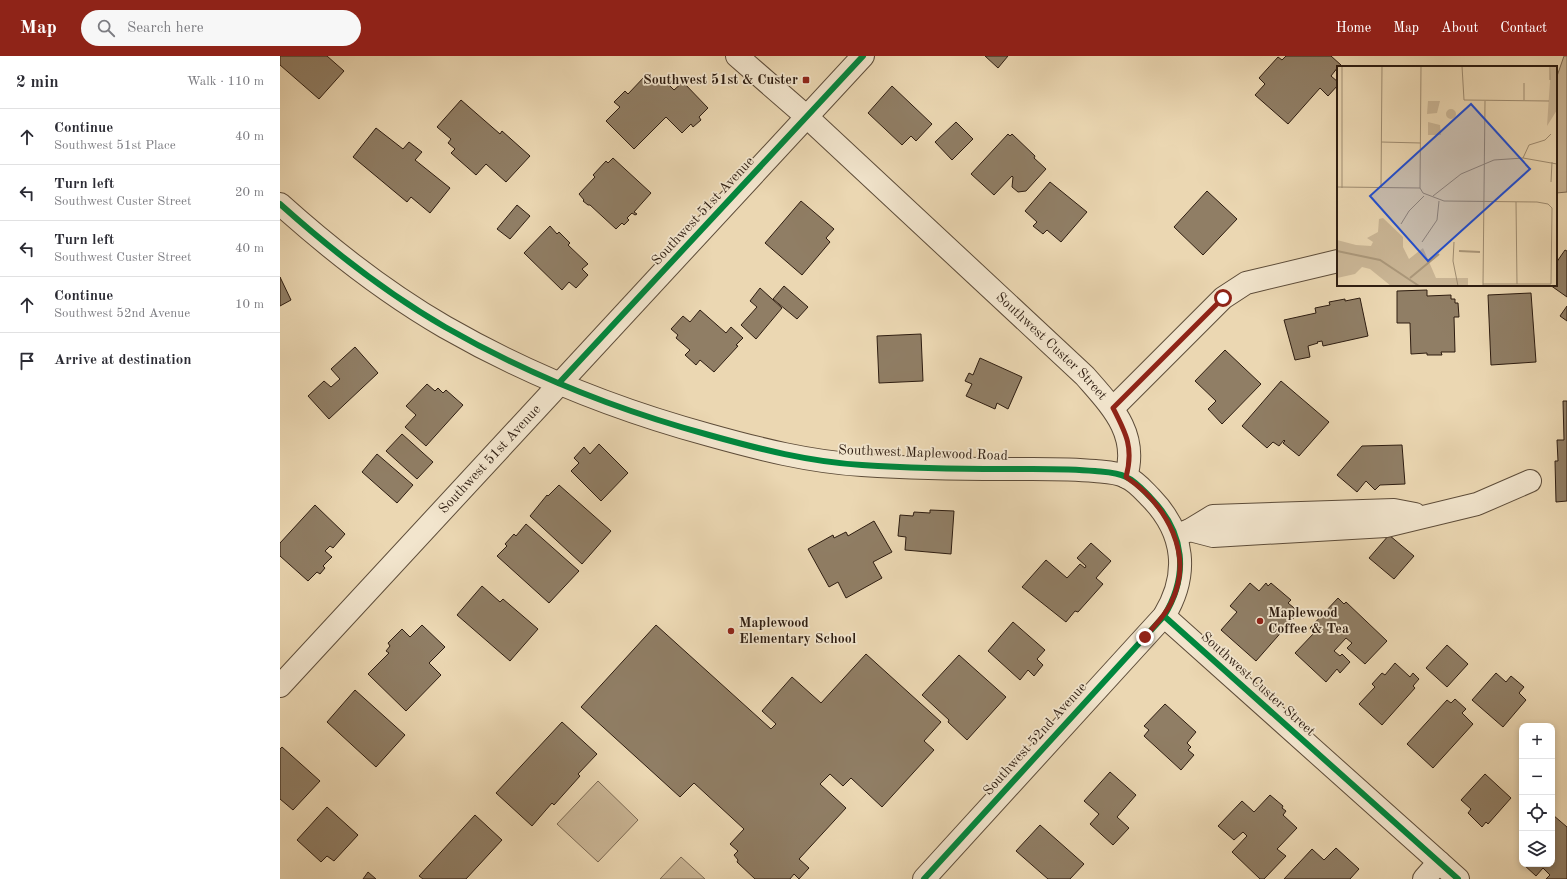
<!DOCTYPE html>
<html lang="en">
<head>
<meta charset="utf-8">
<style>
  :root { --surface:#fff; --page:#f7f7f7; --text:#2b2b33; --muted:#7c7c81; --line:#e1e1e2; --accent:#8f2418 }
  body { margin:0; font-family:"Old Standard TT",serif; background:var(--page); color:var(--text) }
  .controls { position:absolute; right:12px; bottom:12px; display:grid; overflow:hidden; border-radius:8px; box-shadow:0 2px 6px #0003 }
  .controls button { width:36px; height:36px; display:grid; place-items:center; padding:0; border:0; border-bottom:1px solid var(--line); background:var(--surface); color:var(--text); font:20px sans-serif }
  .stop { position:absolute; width:12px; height:12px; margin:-9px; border:3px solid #8f2418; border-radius:50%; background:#fff }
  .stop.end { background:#8f2418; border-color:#fff; box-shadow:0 1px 4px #0008 }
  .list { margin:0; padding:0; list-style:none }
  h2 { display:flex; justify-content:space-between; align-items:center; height:52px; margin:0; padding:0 16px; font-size:17px }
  h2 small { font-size:13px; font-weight:400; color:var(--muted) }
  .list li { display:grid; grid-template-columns:26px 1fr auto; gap:12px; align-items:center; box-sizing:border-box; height:56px; padding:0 16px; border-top:1px solid var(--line) }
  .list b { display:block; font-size:15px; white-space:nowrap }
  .list p { margin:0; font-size:13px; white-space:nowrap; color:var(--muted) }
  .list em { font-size:13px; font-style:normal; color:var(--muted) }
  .icon { flex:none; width:22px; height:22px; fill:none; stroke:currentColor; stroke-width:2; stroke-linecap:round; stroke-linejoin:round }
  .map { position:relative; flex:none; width:1287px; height:823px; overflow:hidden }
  header { display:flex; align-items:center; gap:24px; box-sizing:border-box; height:56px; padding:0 20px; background:var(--accent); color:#fff }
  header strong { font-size:19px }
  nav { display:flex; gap:22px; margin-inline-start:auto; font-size:14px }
  .search { width:280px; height:36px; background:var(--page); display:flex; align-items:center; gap:10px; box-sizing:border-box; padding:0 14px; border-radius:22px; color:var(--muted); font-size:15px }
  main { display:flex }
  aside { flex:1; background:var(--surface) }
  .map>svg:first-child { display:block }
  .green { fill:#cbb797; stroke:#7c6a54 }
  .building { fill:#907e65; stroke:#2e1d11 }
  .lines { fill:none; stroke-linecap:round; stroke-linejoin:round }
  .minor-casing { stroke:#5d4c39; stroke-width:24 }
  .minor { stroke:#f2e5cd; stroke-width:22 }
  .cycleway-casing { stroke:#f2e5cd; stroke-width:8 }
  .cycleway { stroke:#00873e; stroke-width:6 }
  .route { stroke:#8f2418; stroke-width:5 }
  .poi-dot { fill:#8f2418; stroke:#f2e5cd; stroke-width:1.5 }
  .labels { text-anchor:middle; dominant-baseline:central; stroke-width:3.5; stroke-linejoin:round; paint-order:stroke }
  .poi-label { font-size:14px; font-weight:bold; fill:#2e1d11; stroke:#f2e5cd; text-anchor:start }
  .street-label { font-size:14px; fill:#2e1d11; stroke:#f2e5cd }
  .inset-river { fill:none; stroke:#ab987b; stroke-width:2 }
  .inset-road { fill:none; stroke:#9f8d72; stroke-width:1 }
  .view { fill:#1d4ed8; fill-opacity:0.15; stroke:#1d4ed8; stroke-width:2 }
  .inset-edge { fill:none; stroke:#2e1d11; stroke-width:2 }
</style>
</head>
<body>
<header>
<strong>Map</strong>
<div class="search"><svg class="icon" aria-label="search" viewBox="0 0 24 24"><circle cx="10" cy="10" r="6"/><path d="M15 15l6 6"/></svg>Search here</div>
<nav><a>Home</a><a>Map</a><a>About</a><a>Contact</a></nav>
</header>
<main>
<aside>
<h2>2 min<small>Walk · 110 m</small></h2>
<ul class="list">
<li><svg class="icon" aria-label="ahead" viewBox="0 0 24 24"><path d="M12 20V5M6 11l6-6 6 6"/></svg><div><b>Continue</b><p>Southwest 51st Place</p></div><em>40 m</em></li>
<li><svg class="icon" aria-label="left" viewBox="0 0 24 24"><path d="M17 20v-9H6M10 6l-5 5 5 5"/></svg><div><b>Turn left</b><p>Southwest Custer Street</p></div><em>20 m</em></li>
<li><svg class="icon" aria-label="left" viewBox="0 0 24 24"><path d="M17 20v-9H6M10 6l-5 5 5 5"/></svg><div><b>Turn left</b><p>Southwest Custer Street</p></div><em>40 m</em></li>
<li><svg class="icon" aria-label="ahead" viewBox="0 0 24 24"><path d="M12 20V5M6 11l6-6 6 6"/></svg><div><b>Continue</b><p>Southwest 52nd Avenue</p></div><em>10 m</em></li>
<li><svg class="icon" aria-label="arrive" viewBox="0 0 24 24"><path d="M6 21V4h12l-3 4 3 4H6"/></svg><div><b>Arrive at destination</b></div></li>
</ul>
</aside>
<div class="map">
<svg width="1287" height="823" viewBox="0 0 1287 823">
  <rect width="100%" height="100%" fill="#ebd7b2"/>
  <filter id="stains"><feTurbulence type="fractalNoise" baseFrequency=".005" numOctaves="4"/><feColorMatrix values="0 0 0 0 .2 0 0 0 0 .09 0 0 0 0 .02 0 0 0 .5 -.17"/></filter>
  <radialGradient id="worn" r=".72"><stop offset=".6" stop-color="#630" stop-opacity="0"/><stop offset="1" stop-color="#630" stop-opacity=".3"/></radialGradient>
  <!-- green -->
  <g class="green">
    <polygon points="1284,0 1287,0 1287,136 1276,137 1276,23"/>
    <polygon points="318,725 358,764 318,806 277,768"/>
    <polygon points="401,801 425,823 380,823"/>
  </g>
  <!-- building -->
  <g class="building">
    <polygon points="0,0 47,0 64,15 39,43 0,9"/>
    <polygon points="705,0 728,0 718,12"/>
    <polygon points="1006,0 1051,0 1061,9 1058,11 1051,20 1058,26 1058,29 1048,40 1040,32 1008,68 975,39 985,28 979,22 998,1 1002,4"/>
    <polygon points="366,19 377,29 383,23 394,34 403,26 428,52 419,61 421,64 413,71 411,68 402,77 386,61 354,93 326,65 340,51 334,46 345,35 348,38"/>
    <polygon points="612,30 652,68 636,85 631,80 622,89 588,57"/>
    <polygon points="181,44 220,78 222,75 250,100 226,126 206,108 196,119 171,97 175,93 168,87 171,83 157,71"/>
    <polygon points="676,66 693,83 672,104 655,86"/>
    <polygon points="96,72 123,93 129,86 142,96 135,104 170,132 150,157 131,141 127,146 73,101"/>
    <polygon points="728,78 730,80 732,78 755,100 754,102 766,113 746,135 738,136 732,131 733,121 732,120 714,139 691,118"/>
    <polygon points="333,102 371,137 354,156 357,158 355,159 352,157 347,162 349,164 344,169 342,167 336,173 310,149 308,149 303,145 304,144 299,138 315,121 313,119 326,105 328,107"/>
    <polygon points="770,126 807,156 781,186 767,174 763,178 753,170 757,166 745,155"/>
    <polygon points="927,135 957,163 923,199 894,171"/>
    <polygon points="521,145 554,173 546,182 550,186 522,219 485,187"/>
    <polygon points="237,149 250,160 230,183 217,173"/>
    <polygon points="270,170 277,178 279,176 290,187 288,189 308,208 302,213 308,219 296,232 289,226 282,234 244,197"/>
    <polygon points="1285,194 1287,195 1287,241 1270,229 1276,229 1276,207"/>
    <polygon points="0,221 11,244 0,250"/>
    <polygon points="504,230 528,251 517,263 493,243"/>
    <polygon points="480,232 502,252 476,283 461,269 477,251 470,245"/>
    <polygon points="1147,234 1147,240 1171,239 1171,243 1175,243 1175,247 1178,247 1179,261 1174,261 1175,296 1161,296 1162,299 1147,299 1147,297 1131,298 1130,267 1117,267 1117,235"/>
    <polygon points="1251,237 1256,306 1211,309 1208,239"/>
    <polygon points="1080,242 1088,280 1043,290 1042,285 1037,286 1038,287 1028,290 1030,301 1015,304 1004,264 1036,257 1035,252 1050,249 1049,246 1065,243 1065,245"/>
    <polygon points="1287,250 1287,265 1280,260"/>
    <polygon points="420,254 446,277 451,271 463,282 456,289 458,290 434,316 420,304 416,309 405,299 410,294 396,282 398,279 391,273 403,260 410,266"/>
    <polygon points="641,278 643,325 599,327 597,280"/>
    <polygon points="75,291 98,317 49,363 28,340 44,325 51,331 60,323 51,313"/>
    <polygon points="945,294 981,328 942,368 928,353 936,345 915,325"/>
    <polygon points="700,302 742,321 728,353 717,347 715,353 686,340 692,328 685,325 689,317 693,319"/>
    <polygon points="1001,325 1049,366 1019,400 1003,387 1005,385 1004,384 999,390 993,386 987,392 962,370"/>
    <polygon points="147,328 155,335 158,332 163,337 166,334 183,349 146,390 125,371 136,359 126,350"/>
    <polygon points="1283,345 1287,345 1287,445 1276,446 1275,405 1278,405 1277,384 1284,384"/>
    <polygon points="122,378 153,406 137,423 106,395"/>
    <polygon points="319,388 348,417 321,445 291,415 299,407 294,402 304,391 310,398"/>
    <polygon points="1122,389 1125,428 1100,429 1095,434 1086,425 1077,436 1057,419 1082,390"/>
    <polygon points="97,398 133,429 117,447 82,416"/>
    <polygon points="279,429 331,475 302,508 250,460 267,439 268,440"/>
    <polygon points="35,449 65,478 53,492 50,490 45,495 52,501 43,510 45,512 40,518 37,516 28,525 0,500 0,487"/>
    <polygon points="650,454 674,455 671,498 625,494 626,481 618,480 620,459 633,460 634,456 650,457"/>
    <polygon points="594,465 612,496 593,506 602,522 566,542 558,526 549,531 528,493 553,479 554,482 566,476 568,480"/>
    <polygon points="246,468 299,515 269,547 217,500 227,490 225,488 234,478 236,480"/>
    <polygon points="1109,479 1134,500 1114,523 1089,502"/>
    <polygon points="811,487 831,505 816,522 823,528 798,556 795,555 786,566 742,531 766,504 787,522 800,508 805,512 806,510 797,502"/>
    <polygon points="970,527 979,535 986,527 988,530 991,527 1011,544 1008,547 1019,556 976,605 941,574 957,556 950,550"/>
    <polygon points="202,530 220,546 223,543 258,573 230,605 177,559"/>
    <polygon points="1058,542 1064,548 1066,546 1107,585 1085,608 1067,592 1072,587 1066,582 1054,595 1060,600 1062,598 1070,606 1060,617 1057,613 1046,626 1015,597 1034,577 1030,572"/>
    <polygon points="733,566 765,594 757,603 763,609 754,620 748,614 740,624 708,595"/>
    <polygon points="142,569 165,591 149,607 161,619 126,655 88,618 109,597 106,595 110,590 108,587 122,573 130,581"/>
    <polygon points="376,569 491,673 496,668 482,655 512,621 541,647 586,598 661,666 644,685 654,694 602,751 571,722 563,730 550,718 540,728 566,752 519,803 529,812 519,823 514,818 510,823 475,823 457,806 458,804 454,799 458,795 450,788 464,773 414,727 400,741 301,651"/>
    <polygon points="1167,589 1188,608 1167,631 1146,612"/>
    <polygon points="679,599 726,641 687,684 668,666 669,664 642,639"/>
    <polygon points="1115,607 1130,621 1133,617 1139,623 1133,630 1135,632 1102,669 1079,648 1095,631 1092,628 1102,617 1105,619"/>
    <polygon points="1216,617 1226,626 1231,620 1244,631 1239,637 1246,644 1223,671 1192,644"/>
    <polygon points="75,634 125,679 96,711 47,666"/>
    <polygon points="1175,643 1186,653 1182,657 1193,668 1153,712 1127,688 1167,644 1171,647"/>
    <polygon points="885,648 916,676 907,687 911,691 908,694 914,699 901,714 864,680 869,674 864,670"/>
    <polygon points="282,666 317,698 298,718 300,720 274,749 272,747 252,770 216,737"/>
    <polygon points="2,691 40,725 13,754 0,743 0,693"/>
    <polygon points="830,716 856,739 837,761 849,772 833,789 810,768 819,758 804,745"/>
    <polygon points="1205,718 1231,742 1208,768 1206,766 1202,771 1188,757 1191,753 1181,744"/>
    <polygon points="990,739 1003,750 1002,752 1006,755 1003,759 1017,772 997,793 1006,800 984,823 980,823 952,796 967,780 963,776 954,784 938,770 962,745 974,756"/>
    <polygon points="47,751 78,779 54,805 47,800 41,806 17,784"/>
    <polygon points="195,759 222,784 186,823 143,823 139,820"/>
    <polygon points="1273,759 1287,771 1287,823 1266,823 1270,819 1263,812 1256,820 1243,808 1272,808 1272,760"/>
    <polygon points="760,769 804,808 790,823 768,823 736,795"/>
    <polygon points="1056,792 1079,813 1070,823 1004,823 1032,793 1044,804"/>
    <polygon points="88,816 96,823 83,823"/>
  </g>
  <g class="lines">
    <!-- minor casing -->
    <g class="minor-casing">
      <g id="minor">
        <path id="s1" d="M457 0 527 61 805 320C831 350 859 377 846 421"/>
        <path d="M0 148C49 192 108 238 165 271 247 318 337 354 429 379 479 393 530 406 582 409 629 412 676 413 723 413 753 413 784 412 815 415 825 416 837 416 846 421 856 425 864 435 871 442 905 477 909 519 884 560L644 823"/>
        <polyline points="833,352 943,242 966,227 1058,205"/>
        <polyline points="910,474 933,480 1106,470 1197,448 1250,425"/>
        <polyline points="902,477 910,474 933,460 1114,454 1135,458"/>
        <polyline points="884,560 1178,823"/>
        <path id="s2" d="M0 630 583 0"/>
        <polyline points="1144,823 1159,806"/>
      </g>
    </g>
    <!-- minor -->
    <use href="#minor" class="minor"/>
    <!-- cycleway casing -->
    <g class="cycleway-casing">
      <g id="cycleway">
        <path d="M0 148C49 192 108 238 165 271 247 318 337 354 429 379 479 393 530 406 582 409 629 412 676 413 723 413 753 413 784 412 815 415 825 416 837 416 846 421 856 425 864 435 871 442 905 477 909 519 884 560L644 823"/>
        <polyline points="279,327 583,0"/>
        <polyline points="884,560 1178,823"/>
      </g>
    </g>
    <!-- cycleway -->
    <use href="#cycleway" class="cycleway"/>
  </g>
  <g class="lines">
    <!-- route -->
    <path class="route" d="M865 581C874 570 885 560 891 547 915 499 887 449 846 421 854 392 846 377 833 352L943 242"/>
  </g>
  <!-- markers -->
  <g class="poi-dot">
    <rect x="522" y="20" width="8" height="8" rx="2"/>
    <circle cx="980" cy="565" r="4"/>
    <circle cx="451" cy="575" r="4"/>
  </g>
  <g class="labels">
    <!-- poi labels -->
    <g class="poi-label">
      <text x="518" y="24" text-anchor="end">Southwest 51st &amp; Custer</text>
      <text x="988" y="557">Maplewood<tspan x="988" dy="16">Coffee &amp; Tea</tspan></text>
      <text x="459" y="567">Maplewood<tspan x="459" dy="16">Elementary School</tspan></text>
    </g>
    <!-- street labels -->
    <g class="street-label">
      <text transform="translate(423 155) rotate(-47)">Southwest 51st Avenue</text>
      <text stroke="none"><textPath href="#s1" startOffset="428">Southwest Custer Street</textPath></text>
      <text transform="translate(643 397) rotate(2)">Southwest Maplewood Road</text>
      <text stroke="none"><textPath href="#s2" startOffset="309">Southwest 51st Avenue</textPath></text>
      <text transform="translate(978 628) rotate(42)">Southwest Custer Street</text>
      <text transform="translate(755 683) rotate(-48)">Southwest 52nd Avenue</text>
    </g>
  </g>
  <!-- overview -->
  <g transform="translate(1057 10)">
    <rect width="220" height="220" fill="#ebd7b2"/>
    <path d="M214 0H220V44L210 60ZM91 35H103L100 47 90 48ZM109 48a5 5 0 1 1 10 0a5 5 0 1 1-10 0ZM91 56 103 59 104 69H91ZM46 152 66 171V181L72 193 86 182 99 212H131V220H54L33 203 25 201 18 208 0 212V174L19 179 34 180 36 176 30 172 41 166 42 153Z" fill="#cbb797"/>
    <path class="inset-river" d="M0 185 43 194 82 220M122 185 143 186M73 212 102 188"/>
    <path class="inset-road" d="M84 0 83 122 86 127 107 135 200 136 211 138 215 142 214 218H146M125 0 127 34 212 35M213 0V14M187 34V17M44 76 84 77M186 92 192 79 208 74 214 68M214 116 215 96M0 121 83 122M5 122V0M44 122 45 0M96 130 124 108 157 94 186 92 220 98M179 136 180 218M64 158 72 145 87 130M85 176 100 154 102 135M117 176 116 195 121 220M146 219 148 35"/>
    <path class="view" d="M134 38 193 103 91 195 33 130Z"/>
    <rect width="220" height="220" class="inset-edge"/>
  </g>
  <rect width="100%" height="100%" filter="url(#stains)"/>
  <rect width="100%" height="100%" fill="url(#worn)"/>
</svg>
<div class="controls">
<button>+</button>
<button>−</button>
<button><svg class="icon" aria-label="locate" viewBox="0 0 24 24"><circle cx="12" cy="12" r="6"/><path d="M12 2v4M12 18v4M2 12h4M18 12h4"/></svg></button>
<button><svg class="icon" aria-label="layers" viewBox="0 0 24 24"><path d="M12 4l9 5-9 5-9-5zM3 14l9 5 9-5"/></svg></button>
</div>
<div class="stop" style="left:943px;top:242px"></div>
<div class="stop end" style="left:865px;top:581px"></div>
</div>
</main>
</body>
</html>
